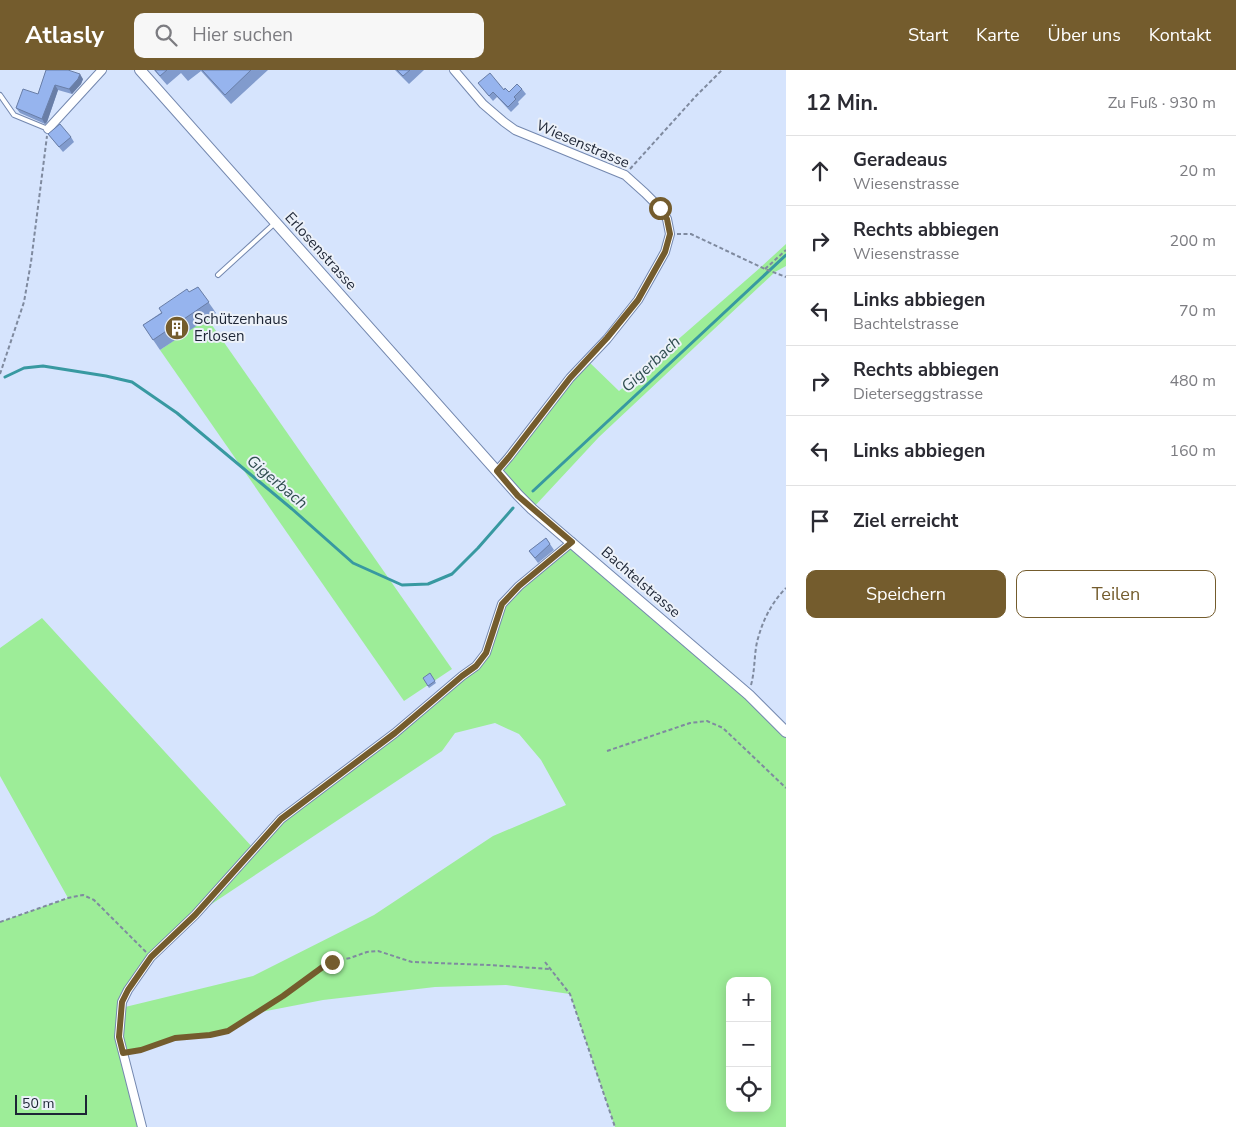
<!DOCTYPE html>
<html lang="de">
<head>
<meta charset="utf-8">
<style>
  :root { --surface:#fff; --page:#f7f7f7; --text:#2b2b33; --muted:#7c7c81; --line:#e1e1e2; --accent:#745c2d }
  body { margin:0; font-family:"Nunito Sans",sans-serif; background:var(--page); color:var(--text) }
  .controls { position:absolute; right:15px; bottom:15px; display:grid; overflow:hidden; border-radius:10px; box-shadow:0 2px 12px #0003 }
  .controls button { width:45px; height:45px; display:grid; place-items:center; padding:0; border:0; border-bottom:1px solid var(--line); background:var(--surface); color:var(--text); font:25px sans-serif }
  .scale { position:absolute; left:15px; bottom:12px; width:72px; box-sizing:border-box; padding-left:5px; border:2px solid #1d2535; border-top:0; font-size:14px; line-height:18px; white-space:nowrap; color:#1d2535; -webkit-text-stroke:4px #ecf1f9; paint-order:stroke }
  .stop { position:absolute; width:15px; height:15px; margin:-11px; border:4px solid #745c2d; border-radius:50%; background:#fff }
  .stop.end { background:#745c2d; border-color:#fff; box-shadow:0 1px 5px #0008 }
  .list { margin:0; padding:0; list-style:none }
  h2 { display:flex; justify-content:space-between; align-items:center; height:65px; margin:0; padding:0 20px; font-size:21px }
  h2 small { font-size:16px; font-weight:400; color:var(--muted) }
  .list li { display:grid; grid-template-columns:32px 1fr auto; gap:15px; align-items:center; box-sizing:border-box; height:70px; padding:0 20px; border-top:1px solid var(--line) }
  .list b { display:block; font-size:19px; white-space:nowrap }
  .list p { margin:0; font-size:16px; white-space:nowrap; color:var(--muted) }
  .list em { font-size:16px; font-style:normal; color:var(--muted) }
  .actions { display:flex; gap:10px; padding:15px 20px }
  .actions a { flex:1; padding:11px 0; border:1px solid var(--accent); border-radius:10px; text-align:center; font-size:18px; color:var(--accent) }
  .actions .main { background:var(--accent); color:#fff }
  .icon { flex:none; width:28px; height:28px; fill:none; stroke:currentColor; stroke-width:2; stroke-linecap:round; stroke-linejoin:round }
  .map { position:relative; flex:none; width:786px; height:1057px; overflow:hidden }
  header { display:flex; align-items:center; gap:30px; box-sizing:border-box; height:70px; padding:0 25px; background:var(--accent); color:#fff }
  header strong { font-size:24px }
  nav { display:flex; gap:28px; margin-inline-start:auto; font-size:18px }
  .search { width:350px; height:45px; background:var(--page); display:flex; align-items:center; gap:12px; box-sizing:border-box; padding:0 18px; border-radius:10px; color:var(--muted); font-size:19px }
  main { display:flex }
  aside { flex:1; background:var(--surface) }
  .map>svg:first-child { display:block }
  .green { fill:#9ded98; fill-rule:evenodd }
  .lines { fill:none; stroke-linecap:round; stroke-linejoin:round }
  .stream { stroke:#3899a1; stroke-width:3 }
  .service-casing { stroke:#7488af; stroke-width:6 }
  .minor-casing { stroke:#7488af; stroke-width:10 }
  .tertiary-casing { stroke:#7488af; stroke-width:12 }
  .path { stroke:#7f8a9f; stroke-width:2; stroke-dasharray:4 2.5; stroke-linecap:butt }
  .service { stroke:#fff; stroke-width:4 }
  .minor { stroke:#fff; stroke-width:8 }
  .tertiary { stroke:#fff; stroke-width:10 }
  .wall { fill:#819bcd }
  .shaded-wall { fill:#697ea7 }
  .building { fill:#96b4ee; stroke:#697ea7 }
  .route { stroke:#745c2d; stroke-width:6 }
  .labels { text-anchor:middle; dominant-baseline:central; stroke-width:4; stroke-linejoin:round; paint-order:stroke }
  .street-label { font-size:15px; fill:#1d2535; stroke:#ecf1f9 }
  .poi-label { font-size:15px; fill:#1d2535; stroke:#ecf1f9; text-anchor:start }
  .water-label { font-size:16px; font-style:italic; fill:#314e51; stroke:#ecf1f9 }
</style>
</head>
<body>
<header>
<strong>Atlasly</strong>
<div class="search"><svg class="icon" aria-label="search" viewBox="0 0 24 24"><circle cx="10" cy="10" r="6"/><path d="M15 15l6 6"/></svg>Hier suchen</div>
<nav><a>Start</a><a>Karte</a><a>Über uns</a><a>Kontakt</a></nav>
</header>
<main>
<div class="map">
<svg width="786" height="1057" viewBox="0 0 786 1057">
  <rect width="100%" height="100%" fill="#d6e4fd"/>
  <!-- green -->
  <g class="green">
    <polygon points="786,174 786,196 775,202 599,367 532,439 497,401 587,290 619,321 761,197"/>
    <polygon points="207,248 452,599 404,631 160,280"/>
    <path d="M572 472 786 662V1057H615L570 924 506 915 435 917 323 930 256 943 228 961 210 965 175 968 141 980 123 983 142 1057H0V852L68 828 0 706V578L42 548 254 779 281 749 395 663 486 583 502 534ZM495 653 519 664 541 690 566 735 493 766 374 845 253 906 121 938 151 887 195 845 442 681 455 663ZM730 911H767V1038H730Z"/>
  </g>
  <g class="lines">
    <!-- stream -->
    <g class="stream">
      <polyline points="5,307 24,298 43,296 106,306 132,312 177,343 292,439 353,493 402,515 428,514 452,504 478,478 513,438"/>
      <polyline points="533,421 786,185"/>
    </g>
    <!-- service casing -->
    <g class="service-casing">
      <g id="service">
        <polyline points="0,25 14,45 48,59"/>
        <polyline points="218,205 275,153"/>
      </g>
    </g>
    <!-- minor casing -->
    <g class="minor-casing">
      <g id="minor">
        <polyline points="454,0 483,34 504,52 515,60 625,105 645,123 660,138 667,149 670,164 665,182 638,230 607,269 570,308 509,387 497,401"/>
        <polyline points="48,59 102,0"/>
        <polyline points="142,1057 119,967 122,932 128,920 151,887 195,845 281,749 395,663 462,606 476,596 486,583 502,534 519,516 572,472"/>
      </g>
    </g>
    <!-- tertiary casing -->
    <g class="tertiary-casing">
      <polyline id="tertiary" points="140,0 518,425 532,439 749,625 786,662"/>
    </g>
    <!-- path -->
    <g class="path">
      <polyline points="630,99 696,26 722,0"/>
      <polyline points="677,164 691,164 765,199 786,207"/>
      <polyline points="765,199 786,180"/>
      <polyline points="0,304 24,232 31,192 47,66"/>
      <path d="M751 615C755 601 754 586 757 572 762 552 771 533 786 518"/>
      <polyline points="607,681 690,653 707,651 723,658 786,718"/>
      <polyline points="0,852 68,828 83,825 94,830 146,882"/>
      <polyline points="545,892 570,924 615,1057"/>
      <polyline points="130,982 141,980 175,968 210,965 228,961 283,926 324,896 332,892 350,888 367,882 378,881 412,892 489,895 550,899"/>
    </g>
    <!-- service -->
    <use href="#service" class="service"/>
    <!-- minor -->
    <use href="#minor" class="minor"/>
    <!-- tertiary -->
    <use href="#tertiary" class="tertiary"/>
  </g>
  <!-- wall -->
  <g class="wall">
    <polygon points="46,0 83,9 81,14 72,24 58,20 47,52 45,54 20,43 16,38 38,24"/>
    <polygon points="154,0 268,0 231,34 201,1 188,11 181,3 167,15"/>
    <polygon points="395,0 424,0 409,14"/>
    <polygon points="478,13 504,20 509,22 522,19 526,24 518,32 519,34 511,42 497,27 493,31"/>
    <polygon points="48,64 71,67 74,72 63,82"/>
    <polygon points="198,217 216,243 160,280 143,255"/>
    <polygon points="546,468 554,480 538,493 529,481"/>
    <polygon points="430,603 436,613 429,618 423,608"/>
  </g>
  <!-- shaded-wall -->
  <g class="shaded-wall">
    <polygon points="80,4 83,9 81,14 72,24 69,19"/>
    <polygon points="55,15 58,20 47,52 45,54 42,49"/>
  </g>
  <!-- building -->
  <g class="building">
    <polygon points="46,0 68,0 80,4 78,9 69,19 55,15 43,46 42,49 16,38 23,19 38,24"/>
    <polygon points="155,0 167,0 160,6"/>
    <polygon points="202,0 251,0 225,25"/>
    <polygon points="397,0 410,0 403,6"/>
    <polygon points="490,3 504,20 505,18 509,22 517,14 522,19 514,27 516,29 508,37 493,22 489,26 478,13"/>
    <polygon points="60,54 71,67 59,77 48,64"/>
    <polygon points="198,217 209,232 153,270 143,255 162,243 159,238 187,219 189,222"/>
    <polygon points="546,468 550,474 535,488 529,481"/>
    <polygon points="430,603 435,611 428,616 423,608"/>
  </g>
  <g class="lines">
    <!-- route -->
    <polyline class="route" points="332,892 324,896 283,926 228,961 210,965 175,968 141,980 123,983 119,967 122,932 128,920 151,887 195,845 281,749 395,663 462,606 476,596 486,583 502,534 519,516 572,472 532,438 518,426 497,401 509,387 570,308 607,268 638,230 665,182 670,164 667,149 660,138"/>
  </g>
  <!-- icons -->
  <defs>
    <g id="building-disc" transform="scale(1.25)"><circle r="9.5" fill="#745c2d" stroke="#ecf1f9"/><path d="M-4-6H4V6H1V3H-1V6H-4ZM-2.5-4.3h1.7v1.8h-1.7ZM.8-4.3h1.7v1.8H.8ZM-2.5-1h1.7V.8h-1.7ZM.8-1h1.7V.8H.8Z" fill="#fff"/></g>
  </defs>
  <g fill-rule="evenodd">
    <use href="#building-disc" x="177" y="258"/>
  </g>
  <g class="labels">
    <!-- street labels -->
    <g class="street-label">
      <text transform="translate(583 74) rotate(23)">Wiesenstrasse</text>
      <text transform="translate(321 181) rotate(48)">Erlosenstrasse</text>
      <text transform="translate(641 512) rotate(41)">Bachtelstrasse</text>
    </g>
    <!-- poi labels -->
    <g class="poi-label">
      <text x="194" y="249">Schützenhaus<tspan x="194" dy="17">Erlosen</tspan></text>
    </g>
    <!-- water labels -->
    <g class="water-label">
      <text transform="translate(651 294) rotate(-43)">Gigerbach</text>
      <text transform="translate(277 412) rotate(40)">Gigerbach</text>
    </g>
  </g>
</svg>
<div class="controls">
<button>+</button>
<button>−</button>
<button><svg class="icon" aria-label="locate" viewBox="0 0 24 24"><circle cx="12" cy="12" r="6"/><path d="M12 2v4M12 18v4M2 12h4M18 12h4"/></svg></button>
</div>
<div class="scale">50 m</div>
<div class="stop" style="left:660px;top:138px"></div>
<div class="stop end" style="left:332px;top:892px"></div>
</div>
<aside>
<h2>12 Min.<small>Zu Fuß · 930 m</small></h2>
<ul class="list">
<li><svg class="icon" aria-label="ahead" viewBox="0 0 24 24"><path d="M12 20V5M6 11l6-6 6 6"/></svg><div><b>Geradeaus</b><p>Wiesenstrasse</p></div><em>20 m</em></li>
<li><svg class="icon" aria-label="right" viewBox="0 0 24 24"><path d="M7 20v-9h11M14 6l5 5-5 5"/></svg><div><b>Rechts abbiegen</b><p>Wiesenstrasse</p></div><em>200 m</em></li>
<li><svg class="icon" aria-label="left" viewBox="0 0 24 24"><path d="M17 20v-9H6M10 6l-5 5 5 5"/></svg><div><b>Links abbiegen</b><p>Bachtelstrasse</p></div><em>70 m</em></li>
<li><svg class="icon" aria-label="right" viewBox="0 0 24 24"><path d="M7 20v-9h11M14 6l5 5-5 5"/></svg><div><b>Rechts abbiegen</b><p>Dieterseggstrasse</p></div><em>480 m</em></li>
<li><svg class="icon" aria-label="left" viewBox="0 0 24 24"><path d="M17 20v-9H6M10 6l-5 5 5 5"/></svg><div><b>Links abbiegen</b></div><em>160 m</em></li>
<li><svg class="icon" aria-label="arrive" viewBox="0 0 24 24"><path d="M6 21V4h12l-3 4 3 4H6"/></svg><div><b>Ziel erreicht</b></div></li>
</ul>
<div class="actions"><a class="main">Speichern</a><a>Teilen</a></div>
</aside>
</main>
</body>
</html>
